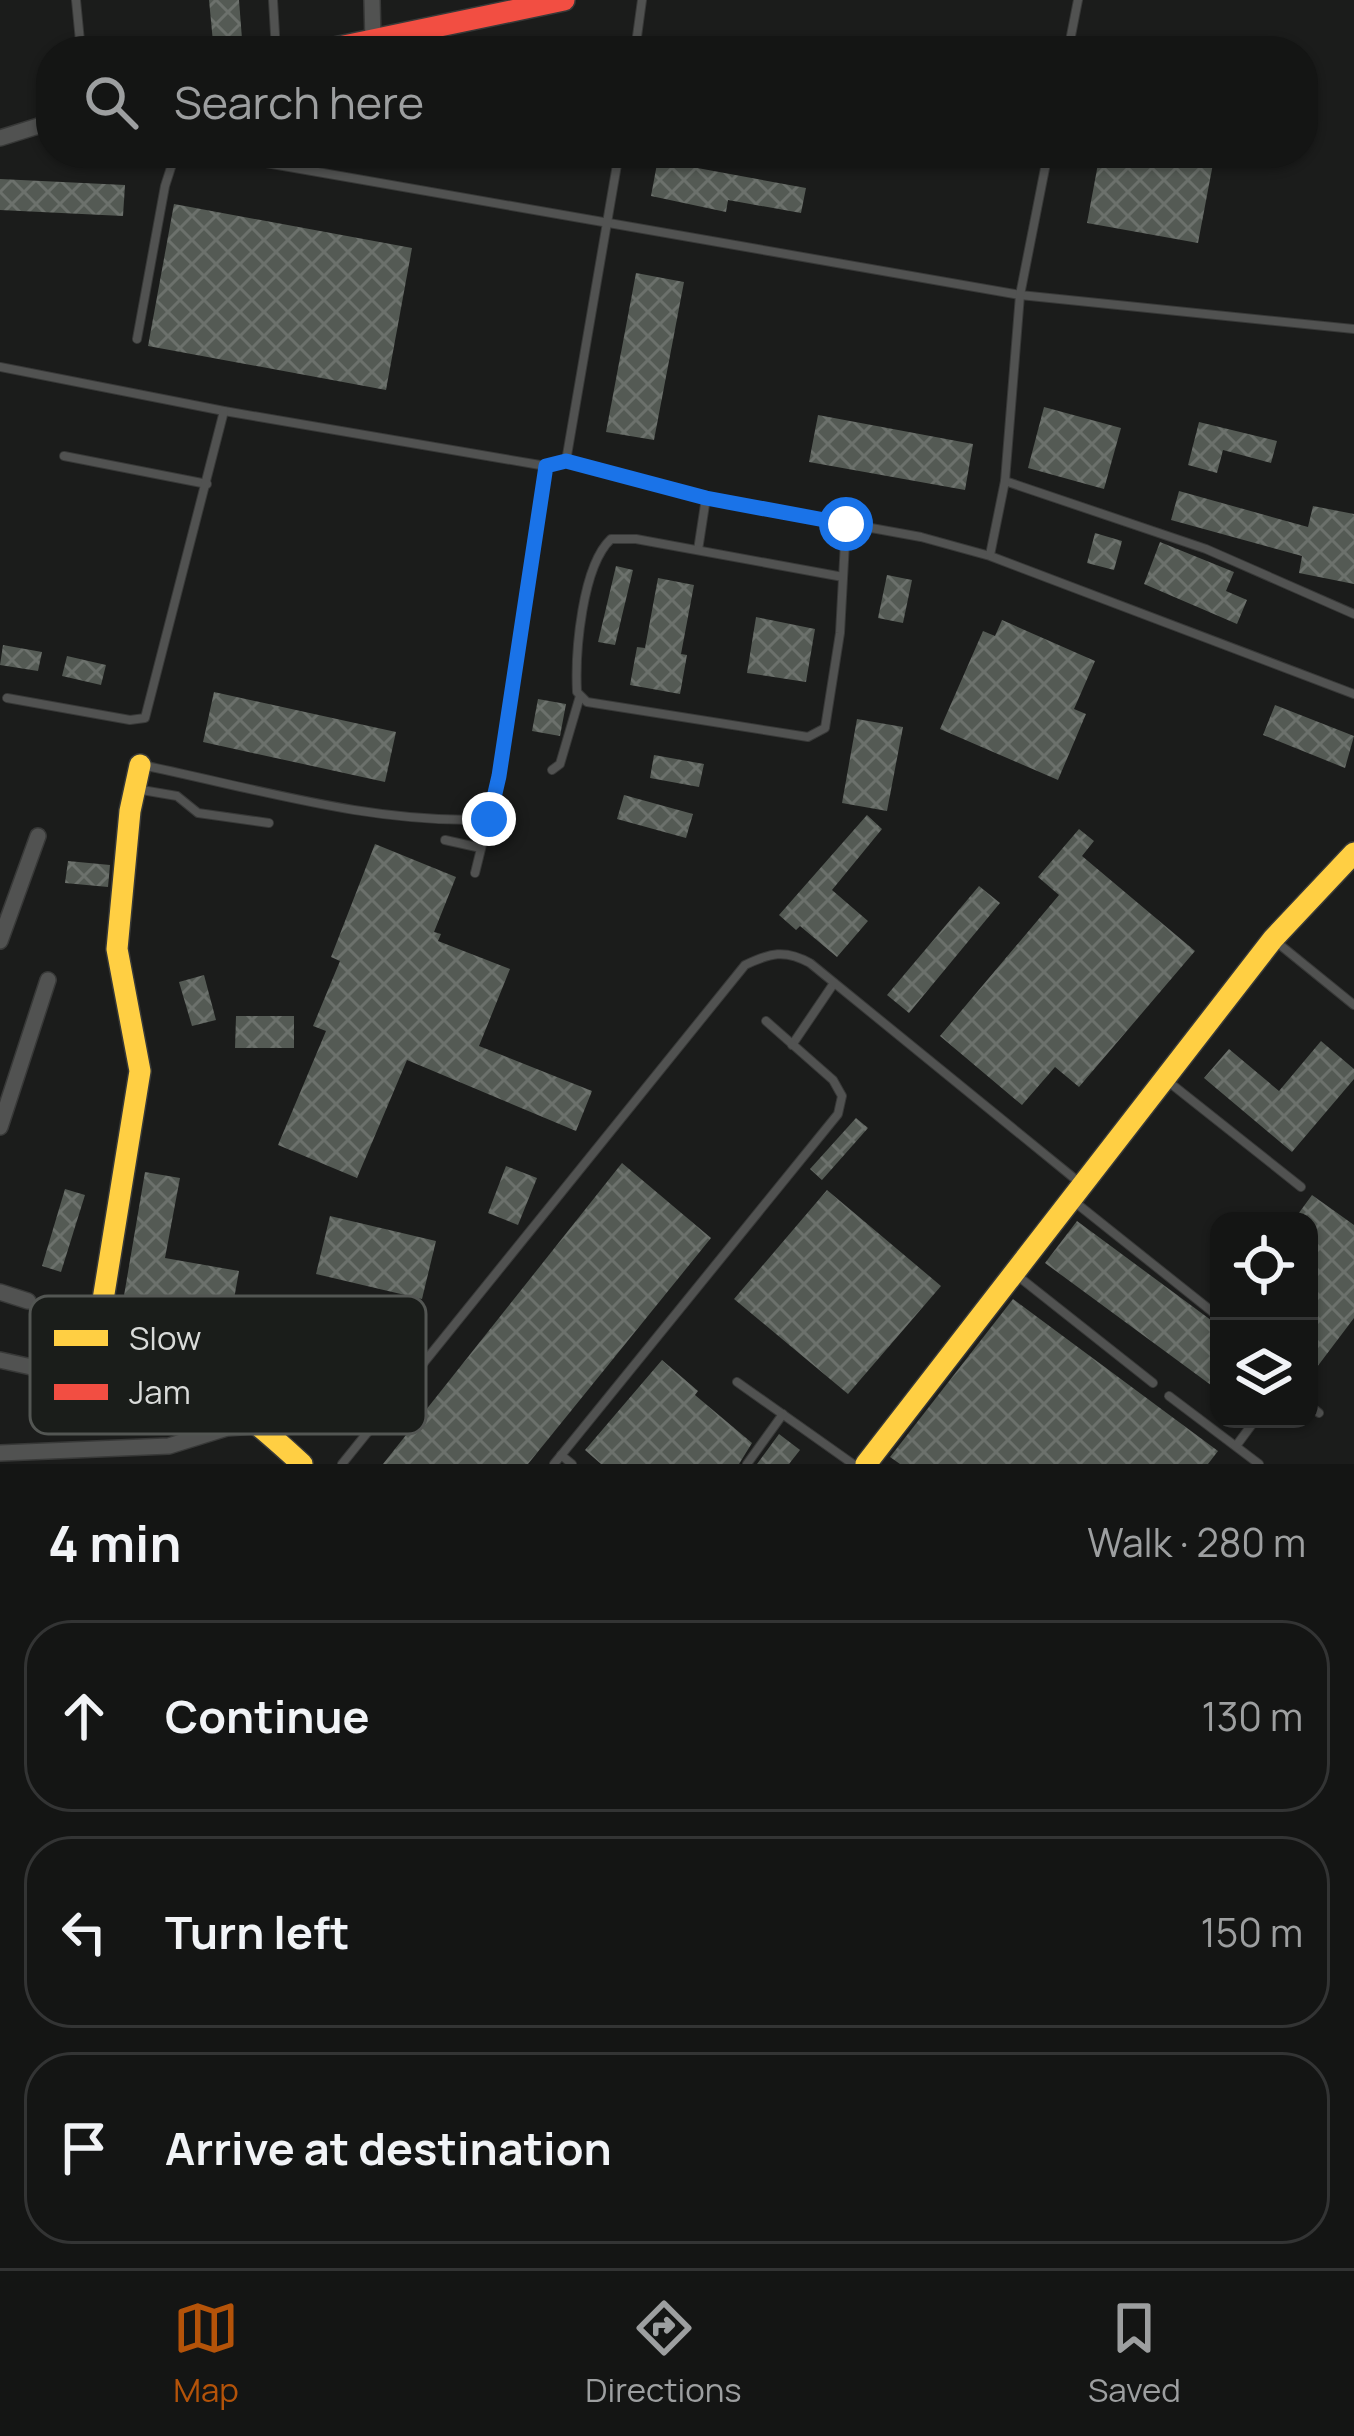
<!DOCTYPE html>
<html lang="en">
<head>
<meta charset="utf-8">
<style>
  :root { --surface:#141514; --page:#212222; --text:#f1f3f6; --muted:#9d9fa0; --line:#333434; --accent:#b45309 }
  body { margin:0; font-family:Manrope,sans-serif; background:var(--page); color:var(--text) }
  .controls { position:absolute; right:36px; bottom:36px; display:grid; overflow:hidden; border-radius:24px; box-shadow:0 3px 9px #0004 }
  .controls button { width:108px; height:108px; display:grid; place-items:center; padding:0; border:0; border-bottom:3px solid var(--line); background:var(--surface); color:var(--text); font:60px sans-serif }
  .stop { position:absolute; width:36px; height:36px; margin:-27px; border:9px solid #1a73e8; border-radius:50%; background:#fff }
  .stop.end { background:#1a73e8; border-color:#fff; box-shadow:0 3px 12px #0008 }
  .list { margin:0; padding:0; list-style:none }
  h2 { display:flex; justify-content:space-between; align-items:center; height:156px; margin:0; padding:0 48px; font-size:51px }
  h2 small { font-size:39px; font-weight:400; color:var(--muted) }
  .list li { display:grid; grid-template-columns:78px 1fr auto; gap:36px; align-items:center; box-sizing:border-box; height:192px; margin:0 24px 24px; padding:0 24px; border:3px solid var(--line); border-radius:48px }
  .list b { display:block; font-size:45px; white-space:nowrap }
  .list em { font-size:39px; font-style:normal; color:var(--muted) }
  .icon { flex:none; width:66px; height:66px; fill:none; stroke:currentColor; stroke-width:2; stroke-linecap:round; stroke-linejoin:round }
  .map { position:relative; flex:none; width:1354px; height:1464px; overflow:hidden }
  .search { position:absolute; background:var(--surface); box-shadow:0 3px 9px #0004; left:36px; right:36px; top:36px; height:132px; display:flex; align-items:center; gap:30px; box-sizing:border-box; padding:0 42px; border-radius:48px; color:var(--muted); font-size:45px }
  .sheet { height:804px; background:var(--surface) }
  nav { display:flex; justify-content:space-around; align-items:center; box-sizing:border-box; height:168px; border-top:3px solid var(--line); background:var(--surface); font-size:33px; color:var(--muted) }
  nav a { display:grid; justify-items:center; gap:6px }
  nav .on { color:var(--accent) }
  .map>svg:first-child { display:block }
  .building { fill:url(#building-cross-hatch) }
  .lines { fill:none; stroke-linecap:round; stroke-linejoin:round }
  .lane-casing { stroke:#383938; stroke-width:10 }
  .street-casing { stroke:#383938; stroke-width:18 }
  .slow-casing { stroke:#383938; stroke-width:24 }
  .jam-casing { stroke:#383938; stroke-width:24 }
  .lane { stroke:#515251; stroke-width:8 }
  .street { stroke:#515251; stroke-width:15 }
  .slow { stroke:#ffcf43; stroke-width:21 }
  .jam { stroke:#f24e42; stroke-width:21 }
  .route { stroke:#1a73e8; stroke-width:15 }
  .key { fill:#1a1d1a; stroke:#535653; stroke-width:3 }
  .key-label { font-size:33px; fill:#d9dbd9 }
</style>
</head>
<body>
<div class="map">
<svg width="1354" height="1464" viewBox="0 0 1354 1464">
  <defs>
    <pattern id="building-cross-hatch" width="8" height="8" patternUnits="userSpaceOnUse" patternTransform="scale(3)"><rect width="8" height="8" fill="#545a54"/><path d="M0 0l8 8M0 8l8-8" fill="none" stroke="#6c716c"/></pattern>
  </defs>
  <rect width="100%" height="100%" fill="#1b1c1b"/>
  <!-- building -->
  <g class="building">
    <polygon points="209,0 239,0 242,39 213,42"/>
    <polygon points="659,153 694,153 692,167 806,188 801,213 728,200 726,212 651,196"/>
    <polygon points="1100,153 1215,153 1198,243 1087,223"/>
    <polygon points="0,179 125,185 123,216 0,210"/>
    <polygon points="174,204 412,248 386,390 148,346"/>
    <polygon points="636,273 684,282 654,440 606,432"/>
    <polygon points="1044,407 1121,428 1104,489 1028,468"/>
    <polygon points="818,415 973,444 965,490 809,462"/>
    <polygon points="1199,422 1277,441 1271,463 1223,450 1217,473 1188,465"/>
    <polygon points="1179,491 1308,527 1313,506 1354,514 1354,584 1299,573 1302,556 1171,520"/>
    <polygon points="1095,533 1122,541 1114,570 1087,563"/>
    <polygon points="1160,542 1234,572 1226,591 1247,600 1237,624 1144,584"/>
    <polygon points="616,566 633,570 615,645 598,642"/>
    <polygon points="887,575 912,580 903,623 878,618"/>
    <polygon points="658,578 694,585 681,654 687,655 680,694 630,685 637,647 645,648"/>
    <polygon points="756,617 815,629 806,682 747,673"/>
    <polygon points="1002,620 1095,661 1074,709 1086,714 1058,780 940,729 983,631 995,636"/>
    <polygon points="3,645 42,652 38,671 0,665"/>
    <polygon points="67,656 106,665 101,685 62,676"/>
    <polygon points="214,692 396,732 385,782 203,742"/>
    <polygon points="538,699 566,704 560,736 532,731"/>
    <polygon points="1275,705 1354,736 1345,768 1263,735"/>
    <polygon points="857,719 903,727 887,811 842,803"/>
    <polygon points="654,755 704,764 699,787 650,778"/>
    <polygon points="624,795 693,814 686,838 617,819"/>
    <polygon points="867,815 882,829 832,890 868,921 837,957 800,926 796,930 779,915"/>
    <polygon points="1079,829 1094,841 1082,856 1195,951 1079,1087 1055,1067 1022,1105 940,1036 1059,895 1038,877"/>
    <polygon points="375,844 456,877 434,932 441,934 438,941 510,969 479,1046 592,1091 576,1131 407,1060 357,1178 278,1145 326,1031 313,1026 340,961 331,957"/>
    <polygon points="68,861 110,865 108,887 65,883"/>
    <polygon points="979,886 1000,903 909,1013 887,995"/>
    <polygon points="204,975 216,1020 192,1026 179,982"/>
    <polygon points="236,1016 294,1016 294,1048 235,1048"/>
    <polygon points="1321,1041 1354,1069 1354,1079 1292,1152 1204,1078 1229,1049 1279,1091"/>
    <polygon points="856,1118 868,1128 822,1180 810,1169"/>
    <polygon points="622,1163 711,1238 528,1464 383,1464"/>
    <polygon points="506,1166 537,1178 518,1225 488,1213"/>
    <polygon points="145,1172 180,1178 165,1258 239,1271 226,1344 119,1325"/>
    <polygon points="65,1189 85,1195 61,1272 42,1266"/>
    <polygon points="827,1190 941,1286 848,1394 734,1299"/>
    <polygon points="1312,1195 1354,1225 1354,1318 1317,1367 1309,1361 1309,1221 1293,1221"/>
    <polygon points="330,1216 436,1241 422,1299 316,1274"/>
    <polygon points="1077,1221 1219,1326 1219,1391 1045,1263"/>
    <polygon points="1013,1299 1218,1451 1208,1464 900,1464 890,1457"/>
    <polygon points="662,1360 698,1391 695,1395 752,1443 739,1464 601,1464 585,1450"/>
    <polygon points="779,1434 800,1450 789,1464 757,1464"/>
  </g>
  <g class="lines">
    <!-- lane casing -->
    <g class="lane-casing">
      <g id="lane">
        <polyline points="76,0 81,51"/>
        <polyline points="273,0 276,51"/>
        <polyline points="635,51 642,0"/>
        <polyline points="1068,51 1078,0"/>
        <polyline points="209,153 1020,295 1354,329"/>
        <polyline points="137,339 165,186 174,158 183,153"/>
        <polyline points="0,367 224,411 546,466 566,461 706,498 921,537 990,556 1354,694"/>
        <polyline points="64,456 207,484"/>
        <polyline points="566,461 619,153"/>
        <polyline points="1005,481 1206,549 1354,614"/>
        <polyline points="698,550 706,498"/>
        <polyline points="990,555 1005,481 1020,295 1048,153"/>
        <path d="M843 577 636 539H611C582 566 575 652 577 692L587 702 808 737 825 728 840 633 846 524"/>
        <polyline points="7,698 130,720 145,718 224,411"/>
        <path d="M142 765C254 788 374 825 489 819"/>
        <polyline points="552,770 560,764 580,696"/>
        <polyline points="136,789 177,796 198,813 269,823"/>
        <polyline points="445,840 481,848"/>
        <polyline points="475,873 499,776 546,467"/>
        <polyline points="1274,940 1354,1005"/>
        <polyline points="792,1045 834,983"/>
        <polyline points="1165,1079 1301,1187"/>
        <polyline points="1076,1203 1219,1317"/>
        <polyline points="1014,1273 1153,1383"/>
        <polyline points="737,1382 853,1464"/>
        <polyline points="1169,1396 1259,1464"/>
        <polyline points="1309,1405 1319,1413"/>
        <polyline points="1236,1446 1256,1419"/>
        <polyline points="561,1455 572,1464"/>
        <path d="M342 1464 745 965C770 953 785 949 810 963L1080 1183"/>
        <polyline points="554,1464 838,1114 842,1096 833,1080 766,1021"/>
        <polyline points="747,1464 783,1414"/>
      </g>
    </g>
    <!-- street casing -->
    <g class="street-casing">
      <g id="street">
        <polyline points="372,0 373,42"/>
        <polyline points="0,138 51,122"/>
        <polyline points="0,941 38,836"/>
        <polyline points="0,1127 48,980"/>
        <polyline points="0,1292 28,1301"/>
        <polyline points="0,1360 63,1374"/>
        <polyline points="0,1453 169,1446 227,1428 253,1426"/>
      </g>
    </g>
    <!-- slow casing -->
    <g class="slow-casing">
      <g id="slow">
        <path d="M140 765 130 811 117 949 140 1071 97 1337C113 1378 162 1366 196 1382 227 1396 276 1440 302 1464"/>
        <polyline points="866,1464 1273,939 1354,853"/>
      </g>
    </g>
    <!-- jam casing -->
    <g class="jam-casing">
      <polyline id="jam" points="320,51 564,0"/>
    </g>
    <!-- lane -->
    <use href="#lane" class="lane"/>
    <!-- street -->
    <use href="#street" class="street"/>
    <!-- slow -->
    <use href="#slow" class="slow"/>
    <!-- jam -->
    <use href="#jam" class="jam"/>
  </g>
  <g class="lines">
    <!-- route -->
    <polyline class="route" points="489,819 499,776 546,466 566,461 706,498 846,524"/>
  </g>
  <!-- legend -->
  <rect x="30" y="1296" width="396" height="138" rx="18" class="key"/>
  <rect x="54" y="1330" width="54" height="16" fill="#ffcf43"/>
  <rect x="54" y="1384" width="54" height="16" fill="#f24e42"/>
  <g class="key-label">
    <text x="129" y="1350">Slow</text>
    <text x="129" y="1404">Jam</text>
  </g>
</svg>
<div class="controls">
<button><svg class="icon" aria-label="locate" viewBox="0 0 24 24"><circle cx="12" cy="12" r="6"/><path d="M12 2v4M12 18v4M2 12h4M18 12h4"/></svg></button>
<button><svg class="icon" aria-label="layers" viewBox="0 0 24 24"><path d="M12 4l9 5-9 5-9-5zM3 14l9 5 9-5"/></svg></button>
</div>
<div class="stop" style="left:846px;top:524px"></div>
<div class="stop end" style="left:489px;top:819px"></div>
<div class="search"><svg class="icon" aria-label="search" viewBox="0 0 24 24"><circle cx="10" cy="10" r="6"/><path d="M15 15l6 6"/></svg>Search here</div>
</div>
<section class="sheet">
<h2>4 min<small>Walk · 280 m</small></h2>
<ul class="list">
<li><svg class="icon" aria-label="ahead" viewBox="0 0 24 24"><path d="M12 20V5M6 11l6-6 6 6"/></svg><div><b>Continue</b></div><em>130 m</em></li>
<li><svg class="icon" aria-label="left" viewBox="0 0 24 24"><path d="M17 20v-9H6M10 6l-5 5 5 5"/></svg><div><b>Turn left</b></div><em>150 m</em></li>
<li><svg class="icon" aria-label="arrive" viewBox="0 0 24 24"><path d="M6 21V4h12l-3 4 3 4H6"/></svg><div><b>Arrive at destination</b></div></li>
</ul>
</section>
<nav>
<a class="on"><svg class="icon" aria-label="map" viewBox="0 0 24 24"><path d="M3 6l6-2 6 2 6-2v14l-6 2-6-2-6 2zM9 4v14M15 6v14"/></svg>Map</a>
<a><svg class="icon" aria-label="directions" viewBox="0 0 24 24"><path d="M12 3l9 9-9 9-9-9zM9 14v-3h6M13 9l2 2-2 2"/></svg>Directions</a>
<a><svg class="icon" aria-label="saved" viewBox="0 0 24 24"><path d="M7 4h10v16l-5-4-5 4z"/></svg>Saved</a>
</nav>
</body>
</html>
